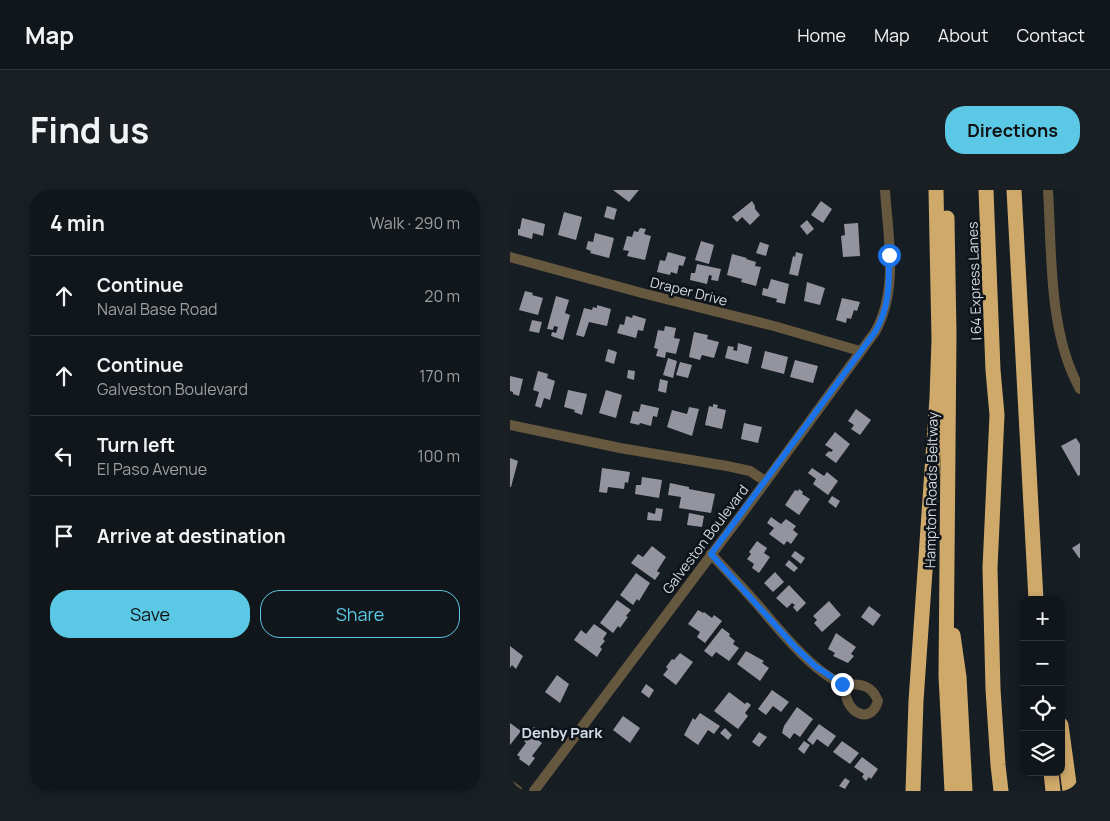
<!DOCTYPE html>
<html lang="en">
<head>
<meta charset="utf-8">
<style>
  :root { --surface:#10161a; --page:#191f23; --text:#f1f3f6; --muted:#9c9fa2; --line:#303539; --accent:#5bc8e6 }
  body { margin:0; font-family:Manrope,sans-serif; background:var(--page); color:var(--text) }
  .controls { position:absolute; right:15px; bottom:15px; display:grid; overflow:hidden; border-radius:10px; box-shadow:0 2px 8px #0003 }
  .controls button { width:45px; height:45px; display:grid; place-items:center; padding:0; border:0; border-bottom:1px solid var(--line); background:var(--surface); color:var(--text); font:25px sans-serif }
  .stop { position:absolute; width:15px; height:15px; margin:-11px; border:4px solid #1a73e8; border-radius:50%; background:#fff }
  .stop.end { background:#1a73e8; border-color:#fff; box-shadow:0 1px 5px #0008 }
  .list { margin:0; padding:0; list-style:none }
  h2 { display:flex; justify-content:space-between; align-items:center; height:65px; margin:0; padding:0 20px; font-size:21px }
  h2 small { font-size:16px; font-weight:400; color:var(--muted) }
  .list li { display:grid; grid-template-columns:32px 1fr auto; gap:15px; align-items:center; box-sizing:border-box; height:80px; padding:0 20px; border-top:1px solid var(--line) }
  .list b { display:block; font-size:19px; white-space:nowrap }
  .list p { margin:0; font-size:16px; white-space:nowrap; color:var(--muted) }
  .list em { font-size:16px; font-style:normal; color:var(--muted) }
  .actions { display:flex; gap:10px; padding:15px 20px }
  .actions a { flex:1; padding:11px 0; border:1px solid var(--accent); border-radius:20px; text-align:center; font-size:18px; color:var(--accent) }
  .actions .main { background:var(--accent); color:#111 }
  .icon { flex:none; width:28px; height:28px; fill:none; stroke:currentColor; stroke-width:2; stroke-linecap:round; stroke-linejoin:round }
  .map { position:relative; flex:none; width:570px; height:601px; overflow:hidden; border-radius:20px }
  header { display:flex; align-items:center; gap:30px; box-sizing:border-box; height:70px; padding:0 25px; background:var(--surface); border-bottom:1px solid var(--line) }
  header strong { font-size:24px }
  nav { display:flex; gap:28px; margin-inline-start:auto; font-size:18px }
  .intro { display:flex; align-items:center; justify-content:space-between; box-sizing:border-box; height:120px; padding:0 30px }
  h1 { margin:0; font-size:35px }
  .button { padding:12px 22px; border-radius:20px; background:var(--accent); color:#111; font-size:18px; font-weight:700 }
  main { display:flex; gap:30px; padding:0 30px }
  aside { flex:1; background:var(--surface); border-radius:20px; box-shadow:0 2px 8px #0003 }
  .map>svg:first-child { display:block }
  .building { fill:#94949f }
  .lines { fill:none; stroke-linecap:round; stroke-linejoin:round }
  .street { stroke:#66573f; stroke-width:10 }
  .highway { stroke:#cfa96a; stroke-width:15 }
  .route { stroke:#1a73e8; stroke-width:6 }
  .labels { text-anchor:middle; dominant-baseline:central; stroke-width:5; stroke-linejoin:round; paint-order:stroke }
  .street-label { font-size:14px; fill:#d6dadf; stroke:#0e141a }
  .neighbourhood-label { font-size:15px; font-weight:bold; fill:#d3dce5; stroke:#0e141a }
</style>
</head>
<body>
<header>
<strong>Map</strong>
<nav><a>Home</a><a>Map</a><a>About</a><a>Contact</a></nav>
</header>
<div class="intro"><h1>Find us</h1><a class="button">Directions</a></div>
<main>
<aside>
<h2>4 min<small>Walk · 290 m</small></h2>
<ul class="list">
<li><svg class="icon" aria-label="ahead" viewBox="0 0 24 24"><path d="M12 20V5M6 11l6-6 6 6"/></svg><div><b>Continue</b><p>Naval Base Road</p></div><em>20 m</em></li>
<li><svg class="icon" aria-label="ahead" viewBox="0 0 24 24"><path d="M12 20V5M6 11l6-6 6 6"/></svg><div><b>Continue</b><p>Galveston Boulevard</p></div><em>170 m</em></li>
<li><svg class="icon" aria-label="left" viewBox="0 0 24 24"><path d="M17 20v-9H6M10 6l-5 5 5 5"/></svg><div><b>Turn left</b><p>El Paso Avenue</p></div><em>100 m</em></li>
<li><svg class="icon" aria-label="arrive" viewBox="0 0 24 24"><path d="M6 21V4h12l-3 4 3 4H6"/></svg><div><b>Arrive at destination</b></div></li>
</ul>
<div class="actions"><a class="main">Save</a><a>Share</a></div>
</aside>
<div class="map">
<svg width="570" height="601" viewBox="0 0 570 601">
  <rect width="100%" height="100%" fill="#161d23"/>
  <!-- building -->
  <g class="building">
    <polygon points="103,0 129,0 119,12"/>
    <polygon points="242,11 245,16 245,19 250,25 240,35 232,27 227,32 222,27"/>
    <polygon points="311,11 322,19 313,33 301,25"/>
    <polygon points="97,16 107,19 104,30 94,27"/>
    <polygon points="54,22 72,27 66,50 48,45"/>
    <polygon points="12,28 35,34 33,46 23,43 22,49 8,45 8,39 10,39"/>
    <polygon points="297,30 304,39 297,45 290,36"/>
    <polygon points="348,33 350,66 333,67 331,46 335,45 334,34"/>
    <polygon points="130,38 136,39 134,44 141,46 135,70 117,66 119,61 113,60 117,46 122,47 124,41 128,42"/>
    <polygon points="85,43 104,48 99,68 80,63 81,61 76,59 78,51 83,52"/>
    <polygon points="191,51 204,55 199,74 185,70"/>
    <polygon points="250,52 259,55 256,66 246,63"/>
    <polygon points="158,62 176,67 173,76 169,75 167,84 161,82 160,85 147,82 150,70 155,71"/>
    <polygon points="286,62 293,64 288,86 279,84 283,66 285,67"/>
    <polygon points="222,64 237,68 236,69 246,72 245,76 251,77 246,96 231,92 232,89 217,85"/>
    <polygon points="187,74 211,79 208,91 201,90 202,86 199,85 197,94 180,90 181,83 185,83"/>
    <polygon points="261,89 279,94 275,114 266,112 267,109 252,105 253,98 258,99"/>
    <polygon points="297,92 315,98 310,115 294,111"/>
    <polygon points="15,101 23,103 22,105 33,108 28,125 9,120"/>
    <polygon points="46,106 59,110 55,123 60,125 53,150 41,146 42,142 46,143 48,137 44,136 43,140 37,139"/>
    <polygon points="332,108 350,112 347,121 344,120 341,129 337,128 336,133 326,130"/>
    <polygon points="87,115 101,119 97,136 79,132 74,147 66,145 74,118 82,120 83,117 87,118"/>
    <polygon points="123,125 136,129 133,141 128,140 126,148 107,143 110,134 114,135 116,126 122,128"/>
    <polygon points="22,130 32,132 29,143 19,141"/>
    <polygon points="155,136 166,138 164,148 170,149 166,164 156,162 155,168 146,166 148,159 144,158 148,140 154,141"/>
    <polygon points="184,142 198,145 197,149 209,152 204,168 192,165 190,170 179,167"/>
    <polygon points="228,153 242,157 238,174 215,168 218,156 224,157 223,160 227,161"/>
    <polygon points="98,159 107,162 104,174 95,171"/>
    <polygon points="255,161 278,167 274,184 251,178"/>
    <polygon points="158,168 167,171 163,188 153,185"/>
    <polygon points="285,170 308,176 303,193 280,187"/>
    <polygon points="170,172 182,175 178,188 166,185"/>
    <polygon points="118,180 125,181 124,190 117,188"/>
    <polygon points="28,181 38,184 37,188 45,191 40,210 34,208 31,218 25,216 29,202 23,200"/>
    <polygon points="0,186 13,189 9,206 3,204 3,202 0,201"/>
    <polygon points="150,189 158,191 156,203 148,201"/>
    <polygon points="58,200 77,204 72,225 64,222 65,220 54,217"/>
    <polygon points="96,200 112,205 106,228 89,223"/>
    <polygon points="131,214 149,218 147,227 143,226 141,236 130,233 129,235 120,233 123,221 129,222"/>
    <polygon points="203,214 208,215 207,218 216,220 212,239 195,235 199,216 203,217"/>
    <polygon points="179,217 189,219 182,246 157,237 162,220 177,224"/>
    <polygon points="346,219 361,230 350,245 341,239 344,235 338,231"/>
    <polygon points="234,233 252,237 248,253 231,249"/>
    <polygon points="325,242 340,254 326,273 315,265 319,261 321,262 323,260 315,255"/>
    <polygon points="566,248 570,254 570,285 568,286 551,256"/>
    <polygon points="0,268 8,271 1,297 0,297"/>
    <polygon points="92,278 120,282 118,293 115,292 114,299 98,297 97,303 89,302"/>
    <polygon points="302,278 314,286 317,282 328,291 318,305 303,294 306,289 298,283"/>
    <polygon points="132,287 152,290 149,308 125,304 126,295 131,295"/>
    <polygon points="160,293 179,297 179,299 205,304 201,323 169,318 171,307 158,305"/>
    <polygon points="289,299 293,302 292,304 300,309 289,325 275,315 285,300 288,301"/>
    <polygon points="322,306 330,311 326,318 318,312"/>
    <polygon points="146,318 153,319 151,331 137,330 138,322 145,324"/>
    <polygon points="179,323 194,326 192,337 177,335"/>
    <polygon points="261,327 271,334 276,329 286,336 283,340 288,344 281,354 277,351 274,355 259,344 264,338 257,333"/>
    <polygon points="247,351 257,358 254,363 260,367 249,383 242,378 244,374 237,369 241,364 239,362"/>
    <polygon points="570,353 570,368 569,368 562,358"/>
    <polygon points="142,356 156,367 147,381 150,383 145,390 121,373 128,364 133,367"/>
    <polygon points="285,361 295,368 291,374 281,366"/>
    <polygon points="279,370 288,378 284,382 275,375"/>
    <polygon points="265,382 274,392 263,402 254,393"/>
    <polygon points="126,383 140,393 129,411 127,409 123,415 110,405"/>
    <polygon points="279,395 296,413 287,422 283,417 285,415 282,413 277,418 266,408"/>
    <polygon points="107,410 121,420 116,426 118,427 110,438 108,436 103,443 90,433"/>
    <polygon points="319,411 331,425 312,442 304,433 307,430 303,426"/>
    <polygon points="359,416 371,425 363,436 351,427"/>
    <polygon points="188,420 193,423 194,422 202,428 204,425 212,431 195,453 187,447 190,442 178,434"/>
    <polygon points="84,434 97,443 93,449 95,451 90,457 92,459 87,467 64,450 71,440 76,444"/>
    <polygon points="212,438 220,444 219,446 225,451 223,454 229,458 219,471 206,462 202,467 194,461"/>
    <polygon points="326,443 346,457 341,464 344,466 338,473 323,466 325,463 318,459"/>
    <polygon points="0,456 13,466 6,479 2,475 0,478"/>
    <polygon points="236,461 254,471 252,473 259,478 250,491 227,474"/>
    <polygon points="170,463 183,472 166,495 153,485 158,479 156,477 162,469 164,470"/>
    <polygon points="47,485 59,494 50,513 35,502"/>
    <polygon points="136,494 144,500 139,508 131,502"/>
    <polygon points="262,500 279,512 271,522 263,516 256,525 248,519"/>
    <polygon points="219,502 235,514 237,512 241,515 235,523 238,526 228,539 204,521"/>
    <polygon points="287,517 303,529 290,547 284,543 280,549 272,543 274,536"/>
    <polygon points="190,523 210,536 204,544 198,540 188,555 174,545 183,528 185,530"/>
    <polygon points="113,526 130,538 120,553 103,540"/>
    <polygon points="0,533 11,541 0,555"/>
    <polygon points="309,534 326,546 318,557 307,549 303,555 297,550"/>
    <polygon points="24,537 33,543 30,548 20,542"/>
    <polygon points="215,538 222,545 218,550 210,543"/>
    <polygon points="249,542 257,547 249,557 242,552"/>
    <polygon points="19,543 32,553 22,566 25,568 19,576 9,569 10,567 7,565 16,553 14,551"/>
    <polygon points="294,551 300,555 294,564 288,559"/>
    <polygon points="332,551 349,563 340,574 323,562"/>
    <polygon points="352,567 368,579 361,589 359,587 356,591 352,587 354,584 344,577"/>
    <polygon points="335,588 340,591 335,599 329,596"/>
  </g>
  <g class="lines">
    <!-- street -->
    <g class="street">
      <path d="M538 0C542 63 538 142 570 199"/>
      <polyline points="0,67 132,103 264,136 350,161"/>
      <polyline points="0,235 110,258 217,276 240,281 255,291"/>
      <path d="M201 364C217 381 233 398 248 415 266 436 309 490 336 494"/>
      <path d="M336 494C351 494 362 495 368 511 360 538 331 520 336 494Z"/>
      <polyline points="0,595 8,601"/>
      <path d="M24 601 235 320 365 142C389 100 378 46 375 0"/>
    </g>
    <!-- highway -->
    <g class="highway">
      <polyline points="476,0 483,180 487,225 480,378 483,499 488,575 491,601"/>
      <polyline points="504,0 526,410"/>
      <polyline points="437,28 439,144 436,486 442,601"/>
      <polyline points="443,445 449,487 455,601"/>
      <polyline points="551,535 560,601"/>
      <polyline points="541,582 543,601"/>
      <polyline points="403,601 406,511 427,208 429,149 426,0"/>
    </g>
  </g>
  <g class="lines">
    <!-- route -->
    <path class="route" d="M332 494 305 476 286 458 201 364 365 142C380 116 379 94 379 65"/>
  </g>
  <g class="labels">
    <!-- street labels -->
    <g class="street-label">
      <text transform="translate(464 91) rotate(-92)">I 64 Express Lanes</text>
      <text transform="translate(179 101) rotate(14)">Draper Drive</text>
      <text transform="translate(421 300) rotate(-89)">Hampton Roads Beltway</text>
      <text transform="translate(195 349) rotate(-53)">Galveston Boulevard</text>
    </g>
    <!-- neighbourhood labels -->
    <g class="neighbourhood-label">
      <text x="52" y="542">Denby Park</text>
    </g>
  </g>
</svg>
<div class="controls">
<button>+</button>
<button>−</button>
<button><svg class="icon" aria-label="locate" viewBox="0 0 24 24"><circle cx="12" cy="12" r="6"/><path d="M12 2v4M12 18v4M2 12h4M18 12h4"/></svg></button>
<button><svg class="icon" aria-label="layers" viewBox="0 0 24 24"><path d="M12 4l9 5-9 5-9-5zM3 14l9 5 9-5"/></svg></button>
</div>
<div class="stop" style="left:379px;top:65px"></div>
<div class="stop end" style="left:332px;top:494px"></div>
</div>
</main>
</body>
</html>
